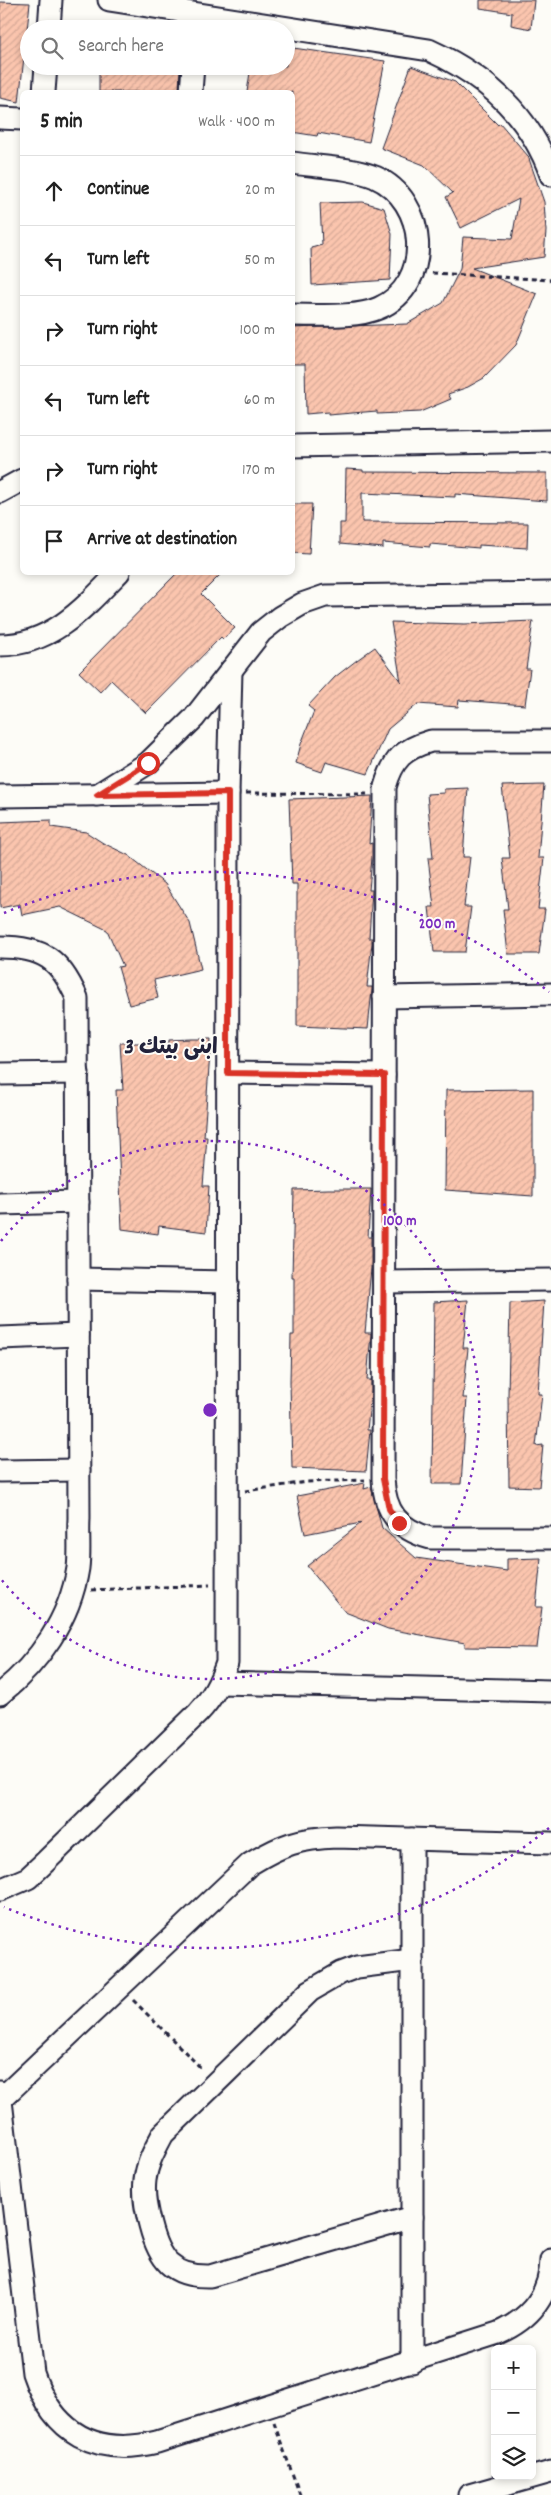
<!DOCTYPE html>
<html lang="en">
<head>
<meta charset="utf-8">
<style>
  :root { --surface:#fff; --page:#f2f2f2; --text:#222; --muted:#767676; --line:#e0e0e0 }
  body { margin:0; font-family:Dekko,"Playpen Sans Arabic",sans-serif; background:var(--page); color:var(--text) }
  .controls { position:absolute; right:15px; bottom:15px; display:grid; overflow:hidden; border-radius:8px; box-shadow:0 2px 8px #0003 }
  .controls button { width:45px; height:45px; display:grid; place-items:center; padding:0; border:0; border-bottom:1px solid var(--line); background:var(--surface); color:var(--text); font:25px sans-serif }
  .stop { position:absolute; width:15px; height:15px; margin:-11px; border:4px solid #d93025; border-radius:50%; background:#fff }
  .stop.end { background:#d93025; border-color:#fff; box-shadow:0 1px 5px #0008 }
  .list { margin:0; padding:0; list-style:none }
  h2 { display:flex; justify-content:space-between; align-items:center; height:65px; margin:0; padding:0 20px; font-size:21px }
  h2 small { font-size:16px; font-weight:400; color:var(--muted) }
  .list li { display:grid; grid-template-columns:32px 1fr auto; gap:15px; align-items:center; box-sizing:border-box; height:70px; padding:0 20px; border-top:1px solid var(--line) }
  .list b { display:block; font-size:19px; white-space:nowrap }
  .list em { font-size:16px; font-style:normal; color:var(--muted) }
  .icon { flex:none; width:28px; height:28px; fill:none; stroke:currentColor; stroke-width:2; stroke-linecap:round; stroke-linejoin:round }
  .map { position:relative; flex:none; width:551px; height:2495px; overflow:hidden }
  .search { position:absolute; background:var(--surface); box-shadow:0 2px 8px #0003; left:20px; top:20px; width:275px; height:55px; display:flex; align-items:center; gap:12px; box-sizing:border-box; padding:0 18px; border-radius:28px; color:var(--muted); font-size:19px }
  .panel { position:absolute; background:var(--surface); box-shadow:0 2px 8px #0003; left:20px; top:90px; width:275px; height:485px; border-radius:8px }
  .map>svg:first-child { display:block }
  .building { fill:url(#building-hatch); stroke:#22223b }
  .lines { fill:none; stroke-linecap:round; stroke-linejoin:round }
  .minor-casing { stroke:#22223b; stroke-width:25 }
  .path { stroke:#22223b; stroke-width:3; stroke-dasharray:5 4; stroke-linecap:butt }
  .minor { stroke:#fdfcf7; stroke-width:21 }
  .route { stroke:#d93025; stroke-width:6 }
  .ring { fill:none; stroke:#7b2cbf; stroke-width:2.5; stroke-dasharray:2.5 5 }
  .labels { text-anchor:middle; dominant-baseline:central; stroke-width:4; stroke-linejoin:round; paint-order:stroke }
  .district-label { font-size:22px; font-weight:bold; fill:#22223b; stroke:#fdfcf7 }
  .centre { fill:#7b2cbf; stroke:#fdfcf7; stroke-width:2.5 }
  .ring-label { font-size:15px; text-anchor:middle; font-weight:bold; fill:#7b2cbf; stroke:#fdfcf7; stroke-width:4; stroke-linejoin:round; paint-order:stroke }
</style>
</head>
<body>
<div class="map">
<svg width="551" height="2495" viewBox="0 0 551 2495">
  <defs>
    <pattern id="building-hatch" width="6" height="6" patternUnits="userSpaceOnUse" patternTransform="scale(1.25)"><rect width="6" height="6" fill="#fbc5ae"/><path d="M-1 1l2-2M0 6l6-6M5 7l2-2" fill="none" stroke="#d7a997"/></pattern>
  </defs>
  <rect width="100%" height="100%" fill="#fdfcf7"/>
  <filter id="ink" filterUnits="userSpaceOnUse"><feTurbulence type="fractalNoise" baseFrequency=".02" numOctaves="2"/><feDisplacementMap in="SourceGraphic" scale="10" xChannelSelector="R" yChannelSelector="G"/><feConvolveMatrix kernelMatrix="1 2 1 2 8 2 1 2 1" color-interpolation-filters="sRGB"/></filter>
  <g filter="url(#ink)">
    <!-- building -->
    <g class="building">
      <polygon points="480,0 534,0 531,29 511,25 512,13 480,8"/>
      <polygon points="0,2 30,3 19,102 0,98"/>
      <polygon points="286,47 385,61 369,142 318,133 317,136 292,132 292,92 247,92 251,66 286,66"/>
      <polygon points="115,66 137,66 136,68 180,66 179,92 99,92 99,67"/>
      <polygon points="411,66 455,82 498,125 500,123 528,156 544,202 546,231 544,257 472,268 537,294 516,345 484,378 468,387 448,394 451,399 420,412 377,414 377,411 328,415 328,412 306,414 305,364 292,364 292,328 407,324 443,303 460,269 463,237 512,239 519,199 461,228 446,197 453,193 424,165 381,148"/>
      <polygon points="363,202 384,208 392,234 390,280 312,285 311,248 322,245 320,203"/>
      <polygon points="346,469 363,470 363,472 547,473 547,501 455,494 455,497 362,493 362,522 528,523 527,548 479,545 479,548 430,544 430,547 383,543 383,548 340,544 340,523 345,523"/>
      <polygon points="292,504 312,504 309,554 292,553"/>
      <polygon points="178,572 223,572 201,594 235,628 223,639 221,637 146,713 111,680 100,692 79,672"/>
      <polygon points="533,621 526,669 530,669 525,705 459,700 458,707 418,704 388,729 368,774 326,762 322,772 296,763 301,744 314,711 308,706 335,677 357,660 375,647 401,682 391,622 465,624"/>
      <polygon points="544,785 538,858 544,858 538,909 545,909 539,954 508,954 503,909 508,909 502,858 510,858 502,786"/>
      <polygon points="468,788 463,857 470,857 464,907 471,907 465,952 434,952 429,907 434,907 428,858 433,858 427,794 444,793 444,789"/>
      <polygon points="372,796 369,844 372,843 372,858 369,890 372,890 369,938 372,938 372,943 367,987 372,987 372,989 368,1029 297,1026 297,884 292,884 289,799"/>
      <polygon points="51,820 51,827 86,832 103,843 128,855 165,884 190,923 201,969 154,980 158,998 129,1005 118,967 123,966 107,930 60,907 22,915 20,904 0,908 0,822"/>
      <polygon points="191,1039 211,1039 204,1137 207,1137 203,1186 209,1186 206,1232 159,1226 158,1234 122,1229 116,1090 123,1090 120,1043 169,1043 169,1040"/>
      <polygon points="533,1089 533,1196 445,1190 446,1090"/>
      <polygon points="328,1189 371,1189 368,1237 371,1237 371,1268 365,1333 371,1333 367,1380 371,1380 371,1392 367,1430 370,1430 366,1471 292,1468 290,1382 291,1335 294,1335 294,1277 292,1277 294,1190"/>
      <polygon points="468,1300 463,1348 468,1348 463,1398 467,1398 461,1484 432,1484 434,1302"/>
      <polygon points="544,1301 538,1394 542,1394 536,1446 543,1445 539,1487 509,1486 508,1395 510,1303"/>
      <polygon points="365,1483 364,1489 371,1487 382,1528 416,1558 507,1571 507,1559 541,1558 536,1607 542,1607 537,1648 465,1647 465,1643 388,1629 345,1612 307,1566 361,1523 305,1534 297,1496"/>
    </g>
    <g class="lines">
      <!-- minor casing -->
      <g class="minor-casing">
        <g id="minor">
          <path d="M109 0 429 50C486 76 530 115 551 175"/>
          <polyline points="49,29 51,0"/>
          <polyline points="44,92 46,66"/>
          <polyline points="191,92 193,66"/>
          <polyline points="0,118 22,119"/>
          <path d="M292 163C319 167 350 167 375 177 428 200 434 284 379 308 357 318 318 315 292 315"/>
          <polyline points="292,446 551,441"/>
          <polyline points="0,492 22,480"/>
          <path d="M0 645C52 645 85 607 119 572"/>
          <path d="M551 741H431C403 749 393 759 385 787L383 1479C385 1512 398 1529 430 1538H551"/>
          <polyline points="97,795 148,763 194,718 261,632 280,617 302,604 325,596 551,593"/>
          <polyline points="0,796 228,793"/>
          <path d="M0 947C43 947 60 959 77 998L79 1518C78 1534 80 1552 78 1568 70 1619 39 1663 0 1694"/>
          <polyline points="384,997 551,994"/>
          <polyline points="228,1073 384,1075"/>
          <polyline points="0,1074 78,1073"/>
          <polyline points="0,1204 78,1202"/>
          <polyline points="78,1279 228,1282"/>
          <polyline points="384,1282 551,1280"/>
          <polyline points="0,1338 78,1335"/>
          <polyline points="0,1471 79,1470"/>
          <polyline points="220,1683 551,1691"/>
          <path d="M0 1890 28 1878 42 1865 198 1713C213 1697 220 1683 227 1663L228 793 231 670"/>
          <path d="M0 2092 33 2373C53 2433 96 2457 157 2442L498 2333C530 2319 550 2295 551 2260"/>
          <path d="M1 2099 250 1864C281 1845 300 1838 336 1837L551 1843"/>
          <path d="M412 2217 210 2276C172 2277 159 2260 150 2225 146 2210 143 2196 145 2180 147 2163 155 2149 163 2134L310 1991 341 1973 357 1967 412 1960"/>
          <polyline points="412,2362 412,1839"/>
          <polyline points="469,2495 551,2472"/>
        </g>
      </g>
      <!-- path -->
      <g class="path">
        <polyline points="432,273 551,280"/>
        <polyline points="246,793 367,794"/>
        <polyline points="245,1491 307,1482 365,1480"/>
        <polyline points="91,1590 210,1585"/>
        <polyline points="133,2000 203,2070"/>
        <polyline points="274,2423 300,2495"/>
      </g>
      <!-- minor -->
      <use href="#minor" class="minor"/>
    </g>
  </g>
  <g class="lines" filter="url(#ink)">
    <!-- route -->
    <polyline class="route" points="148,763 97,795 228,793 228,1073 384,1075 383,1479 389,1509 399,1523"/>
  </g>
  <!-- distance rings -->
  <g class="ring">
    <path d="M1 1241A269 269 0 1 1 1 1579"/>
    <path d="M549 1828A538 538 0 0 1 4 1907M4 913A538 538 0 0 1 549 992"/>
  </g>
  <g class="labels">
    <!-- district labels -->
    <g class="district-label">
      <text x="171" y="1048">ابنى بيتك 3</text>
    </g>
  </g>
  <circle cx="210" cy="1410" r="8" class="centre"/>
  <g class="ring-label">
    <text x="437" y="928">200 m</text>
    <text x="400" y="1225">100 m</text>
  </g>
</svg>
<div class="controls">
<button>+</button>
<button>−</button>
<button><svg class="icon" aria-label="layers" viewBox="0 0 24 24"><path d="M12 4l9 5-9 5-9-5zM3 14l9 5 9-5"/></svg></button>
</div>
<div class="stop" style="left:148px;top:763px"></div>
<div class="stop end" style="left:399px;top:1523px"></div>
<div class="search"><svg class="icon" aria-label="search" viewBox="0 0 24 24"><circle cx="10" cy="10" r="6"/><path d="M15 15l6 6"/></svg>Search here</div>
<section class="panel">
<h2>5 min<small>Walk · 400 m</small></h2>
<ul class="list">
<li><svg class="icon" aria-label="ahead" viewBox="0 0 24 24"><path d="M12 20V5M6 11l6-6 6 6"/></svg><div><b>Continue</b></div><em>20 m</em></li>
<li><svg class="icon" aria-label="left" viewBox="0 0 24 24"><path d="M17 20v-9H6M10 6l-5 5 5 5"/></svg><div><b>Turn left</b></div><em>50 m</em></li>
<li><svg class="icon" aria-label="right" viewBox="0 0 24 24"><path d="M7 20v-9h11M14 6l5 5-5 5"/></svg><div><b>Turn right</b></div><em>100 m</em></li>
<li><svg class="icon" aria-label="left" viewBox="0 0 24 24"><path d="M17 20v-9H6M10 6l-5 5 5 5"/></svg><div><b>Turn left</b></div><em>60 m</em></li>
<li><svg class="icon" aria-label="right" viewBox="0 0 24 24"><path d="M7 20v-9h11M14 6l5 5-5 5"/></svg><div><b>Turn right</b></div><em>170 m</em></li>
<li><svg class="icon" aria-label="arrive" viewBox="0 0 24 24"><path d="M6 21V4h12l-3 4 3 4H6"/></svg><div><b>Arrive at destination</b></div></li>
</ul>
</section>
</div>
</body>
</html>
